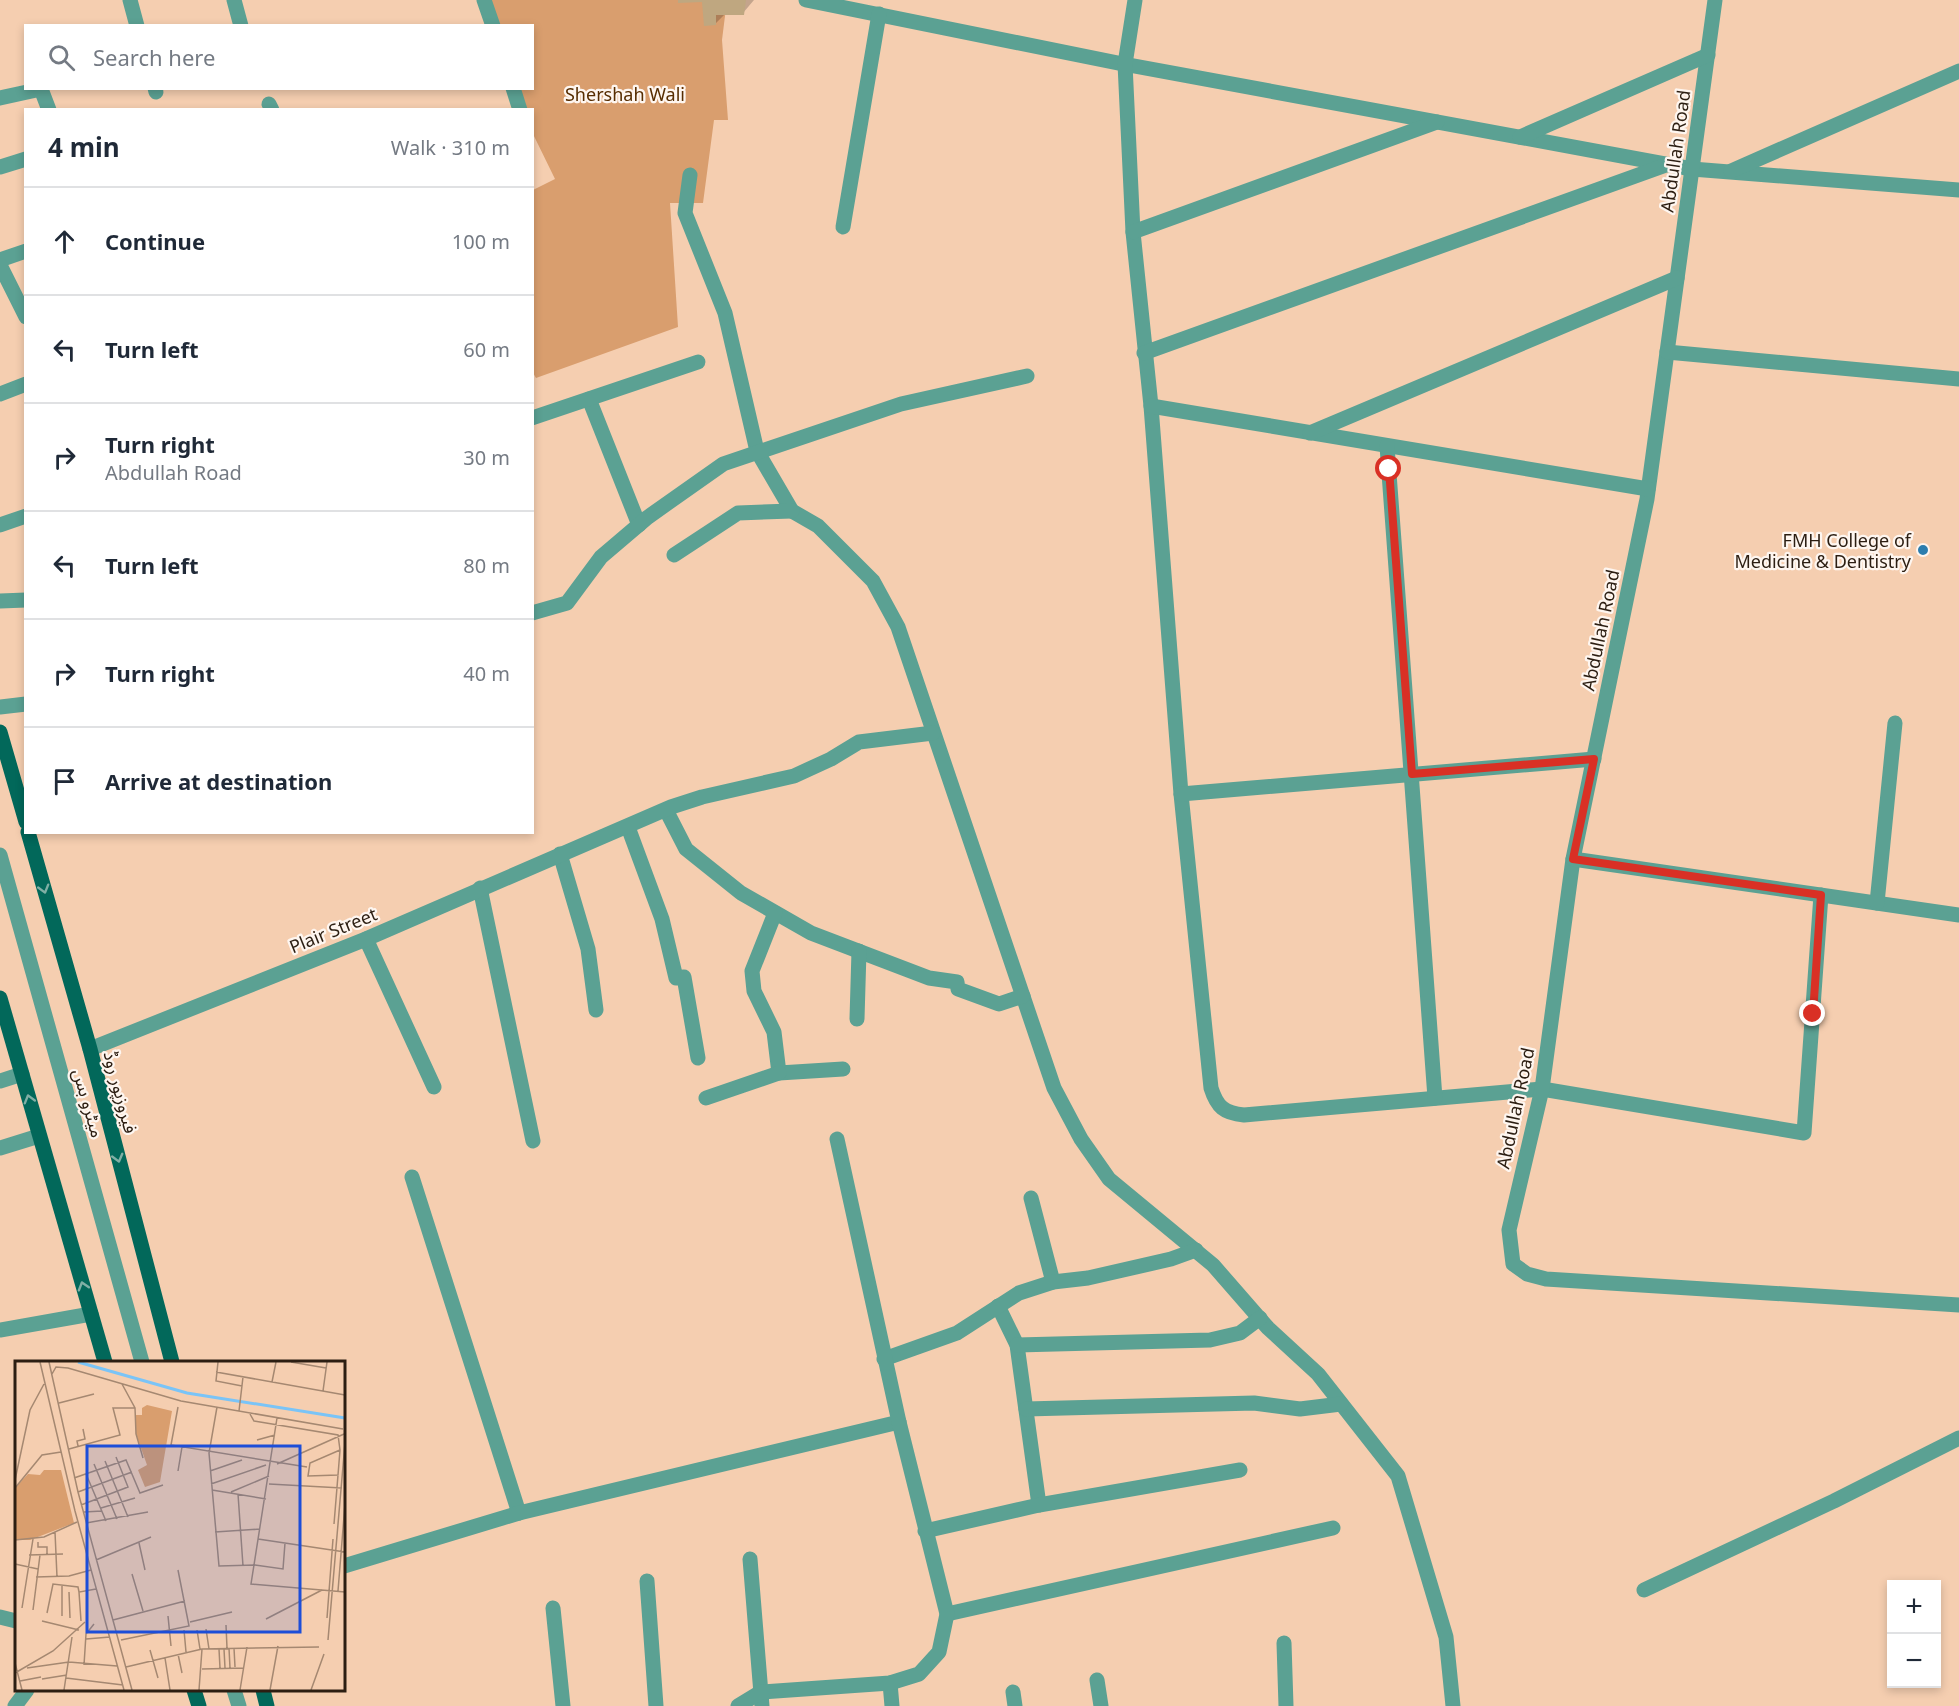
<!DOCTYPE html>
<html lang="en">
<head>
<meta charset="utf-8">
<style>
  :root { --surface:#fff; --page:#f6f6f7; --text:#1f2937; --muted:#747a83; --line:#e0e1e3 }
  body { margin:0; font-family:"Noto Sans","Noto Sans Arabic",sans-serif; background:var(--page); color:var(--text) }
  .controls { position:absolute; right:18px; bottom:18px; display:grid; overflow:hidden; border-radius:0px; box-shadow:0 3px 9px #0003 }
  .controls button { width:54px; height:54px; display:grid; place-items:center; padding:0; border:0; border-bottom:2px solid var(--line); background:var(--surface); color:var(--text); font:30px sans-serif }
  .stop { position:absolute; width:18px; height:18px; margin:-14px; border:4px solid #d93025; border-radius:50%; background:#fff }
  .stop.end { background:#d93025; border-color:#fff; box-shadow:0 2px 6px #0008 }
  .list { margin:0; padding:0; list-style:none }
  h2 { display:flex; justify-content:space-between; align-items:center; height:78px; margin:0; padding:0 24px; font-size:26px }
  h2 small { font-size:20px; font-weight:400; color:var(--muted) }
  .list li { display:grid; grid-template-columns:39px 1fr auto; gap:18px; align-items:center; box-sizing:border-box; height:108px; padding:0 24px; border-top:2px solid var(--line) }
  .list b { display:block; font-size:22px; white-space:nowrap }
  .list p { margin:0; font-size:20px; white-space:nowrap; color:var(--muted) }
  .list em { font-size:20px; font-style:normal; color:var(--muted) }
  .icon { flex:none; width:33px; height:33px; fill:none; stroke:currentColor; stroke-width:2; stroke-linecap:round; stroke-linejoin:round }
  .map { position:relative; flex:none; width:1959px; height:1706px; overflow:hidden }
  .search { position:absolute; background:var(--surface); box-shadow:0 3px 9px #0003; left:24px; top:24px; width:510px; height:66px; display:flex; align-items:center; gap:15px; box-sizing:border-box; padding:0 21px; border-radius:0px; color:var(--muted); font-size:22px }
  .panel { position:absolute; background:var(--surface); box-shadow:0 3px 9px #0003; left:24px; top:108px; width:510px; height:726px; border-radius:0px }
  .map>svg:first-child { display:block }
  .green { fill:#d99e6e }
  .shadow { fill:#0003 }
  .building { fill:#bfa780 }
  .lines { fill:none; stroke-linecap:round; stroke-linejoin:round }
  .minor { stroke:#5ba193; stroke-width:15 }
  .major { stroke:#02685a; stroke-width:15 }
  .oneway { stroke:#80afa5 }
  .route { stroke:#d93025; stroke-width:8 }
  .poi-dot { fill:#2c7dae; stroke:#fef6f0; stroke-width:2 }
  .labels { text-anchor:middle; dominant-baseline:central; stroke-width:4.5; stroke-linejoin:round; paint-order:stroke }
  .park-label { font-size:18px; fill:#572d01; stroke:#fef6f0 }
  .street-label { font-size:18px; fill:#2c1e12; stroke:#fef6f0 }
  .poi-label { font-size:18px; fill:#2c1e12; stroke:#fef6f0; text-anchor:end }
  .inset-river { fill:none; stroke:#7ac4f7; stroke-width:3 }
  .inset-road { fill:none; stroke:#a58871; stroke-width:1.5 }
  .view { fill:#1d4ed8; fill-opacity:0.15; stroke:#1d4ed8; stroke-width:3 }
  .inset-edge { fill:none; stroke:#2c1e12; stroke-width:3 }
</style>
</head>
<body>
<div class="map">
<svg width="1959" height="1706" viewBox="0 0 1959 1706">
  <rect width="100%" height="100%" fill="#f5ceb0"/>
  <!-- green -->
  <polygon class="green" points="484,0 727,0 722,40 728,120 714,120 703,203 670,203 678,327 536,378 532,371 533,190 555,179 533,134 532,110 520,109 513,89 532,88 532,26 493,25"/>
  <!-- shadow -->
  <polygon class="shadow" points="679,0 754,0 743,13 726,13 715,24 703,1"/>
  <!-- building -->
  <polygon class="building" points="678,0 746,0 744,15 716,15 716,25 704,26 702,2 678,3"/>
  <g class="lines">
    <!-- minor -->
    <g class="minor">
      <polyline points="130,0 137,26"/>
      <polyline points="234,0 241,26"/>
      <polyline points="484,0 493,26"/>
      <polyline points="806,0 1118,63 1692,169 1959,190"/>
      <path d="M1135 0 1125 64 1133 232 1151 406 1181 794 1211 1088C1217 1107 1224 1113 1244 1115L1542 1089 1804 1133 1821 895"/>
      <polyline points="1715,0 1647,499 1573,859 1542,1089 1509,1230 1513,1264 1527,1274 1546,1279 1959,1305"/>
      <polyline points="155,88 156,92"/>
      <polyline points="513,88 520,110"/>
      <polyline points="0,98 41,89 49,110"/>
      <polyline points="269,104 272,110"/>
      <polyline points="1520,137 1708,55"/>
      <polyline points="0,167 26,159"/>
      <polyline points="1731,171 1959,71"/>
      <polyline points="690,175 685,213 725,313 757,451 792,511 818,526 873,581 898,627 1054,1088 1081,1139 1109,1179 1213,1265 1268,1328 1318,1374 1398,1476 1446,1637 1453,1706"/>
      <polyline points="843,227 879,14"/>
      <polyline points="1133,232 1437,122"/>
      <polyline points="0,260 26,251"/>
      <polyline points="0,265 26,317"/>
      <polyline points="1667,352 1959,379"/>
      <polyline points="1144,353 1666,165"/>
      <polyline points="0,394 26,384"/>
      <polyline points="589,399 639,525"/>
      <polyline points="1151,406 1648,489"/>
      <polyline points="532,418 698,362"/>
      <polyline points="1310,433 1677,278"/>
      <polyline points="1387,446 1435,1098"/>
      <polyline points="0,525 26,516"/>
      <polyline points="674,555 738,513 792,511"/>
      <polyline points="0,601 26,600"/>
      <polyline points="532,613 567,603 601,557 648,517 723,464 901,404 1027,376"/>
      <polyline points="0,707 26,704"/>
      <polyline points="1181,794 1594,759"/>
      <polyline points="666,810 686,849 741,893 811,933 929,978 957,982 958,989 999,1004 1023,996"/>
      <polyline points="628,827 662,919 676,978 684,977 698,1058"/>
      <polyline points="560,854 588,949 596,1010"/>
      <polyline points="0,855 142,1362"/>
      <polyline points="1573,859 1959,915"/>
      <polyline points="480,888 533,1141"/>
      <polyline points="1877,903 1895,723"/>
      <polyline points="775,913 752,971 754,991 774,1032 779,1073 843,1069"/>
      <polyline points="366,939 434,1087"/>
      <polyline points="857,1019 859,951"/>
      <polyline points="90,1049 366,939 671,807 702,797 794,776 831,759 859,742 933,733"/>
      <polyline points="0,1081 22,1074"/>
      <polyline points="706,1098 779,1073"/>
      <polyline points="0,1148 39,1136"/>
      <polyline points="412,1177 519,1513"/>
      <polyline points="1031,1198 1053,1282"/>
      <polyline points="998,1306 1017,1345 1039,1505"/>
      <polyline points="0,1330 91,1314"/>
      <polyline points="1017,1345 1210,1340 1240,1333 1260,1318"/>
      <polyline points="884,1359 957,1333 1019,1293 1053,1282 1088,1278 1171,1259 1196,1250"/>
      <polyline points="1026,1409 1254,1403 1300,1409 1341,1404"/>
      <polyline points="925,1531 1039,1505 1240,1470"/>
      <polyline points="750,1559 762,1706"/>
      <polyline points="344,1566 519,1513 899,1422"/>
      <polyline points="647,1581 656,1706"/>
      <polyline points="1644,1590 1834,1501 1959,1438"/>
      <polyline points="553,1608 563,1706"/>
      <polyline points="947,1614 1333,1528"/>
      <polyline points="0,1617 16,1621"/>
      <polyline points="1284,1643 1286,1706"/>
      <polyline points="1097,1680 1101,1706"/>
      <polyline points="890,1683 892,1706"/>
      <polyline points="234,1690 239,1706"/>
      <polyline points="1013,1692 1015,1706"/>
      <polyline points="15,1706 27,1690"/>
      <polyline points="738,1706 761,1692 890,1683 919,1674 939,1652 947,1614 899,1422 837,1139"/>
    </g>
    <!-- major -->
    <g class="major">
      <polyline points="0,732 26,822"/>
      <polyline points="28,832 90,1049 172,1362"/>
      <polyline points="0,998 105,1362"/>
      <polyline points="194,1690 199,1706"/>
      <polyline points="263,1690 267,1706"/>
    </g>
  </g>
  <!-- one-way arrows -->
  <defs><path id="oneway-chevron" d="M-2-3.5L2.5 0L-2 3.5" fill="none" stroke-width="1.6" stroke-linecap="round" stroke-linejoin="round" transform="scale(1.5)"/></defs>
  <g class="oneway">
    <use href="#oneway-chevron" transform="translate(44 889) rotate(74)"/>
    <use href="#oneway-chevron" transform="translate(29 1099) rotate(-106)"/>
    <use href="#oneway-chevron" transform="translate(118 1158) rotate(75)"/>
    <use href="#oneway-chevron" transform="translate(83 1286) rotate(-107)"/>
  </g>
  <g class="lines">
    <!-- route -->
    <polyline class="route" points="1389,469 1412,774 1594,759 1573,859 1821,895 1813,1014"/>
  </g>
  <!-- markers -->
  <circle class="poi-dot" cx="1923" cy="550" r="6"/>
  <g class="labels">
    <!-- park labels -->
    <g class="park-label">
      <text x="625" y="94">Shershah Wali</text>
    </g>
    <!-- street labels -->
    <g class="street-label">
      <text transform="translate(1675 151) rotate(-82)">Abdullah Road</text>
      <text transform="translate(1600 630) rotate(-78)">Abdullah Road</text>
      <text transform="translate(333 930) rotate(-22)">Plair Street</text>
      <text transform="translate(121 1092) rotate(75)">فیروزپور روڈ</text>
      <text transform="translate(89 1103) rotate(74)">میٹرو بس</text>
      <text transform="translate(1515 1108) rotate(-78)">Abdullah Road</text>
    </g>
    <!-- poi labels -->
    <g class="poi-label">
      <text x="1911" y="540">FMH College of<tspan x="1911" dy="21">Medicine &amp; Dentistry</tspan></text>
    </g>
  </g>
  <!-- overview -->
  <g transform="translate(15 1361)">
    <rect width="330" height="330" fill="#f5ceb0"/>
    <path d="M132 44 157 50 145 121 130 126 123 109 132 104 121 73 120 54H127V47ZM29 109H46L59 162 15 179H0V127L13 113 25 114Z" fill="#d99e6e"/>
    <path class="inset-river" d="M63 1 172 32 330 57"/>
    <path class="inset-road" d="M25 1 60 150 109 329M34 1 63 131 117 329M203 1 201 20 227 25M276 1 311 7M201 11 330 34M37 13 41 6 53 7 166 40 328 68M257 21 261 1M107 23 120 47 121 73 128 97M308 30 312 1M44 42 79 33M163 46 156 84 292 106M202 46 194 92 204 205 240 204 268 208 270 182M224 50 228 16M235 53 239 60 323 74 325 89 295 102 293 115 323 114 325 89M262 57 236 223 330 231M242 79 260 74M63 85 62 80 70 78 68 68M54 88 105 74 98 47H120M90 100 113 156M79 103 102 158M262 103 329 73M163 110 167 86M195 110 227 99M71 113 91 160M59 117 111 99 125 132 148 124M0 119 15 49 29 23M196 123 251 104M254 123 327 127M0 127 27 94 46 91M197 129 251 138M63 131 117 111M216 131 254 115M223 133 228 205M66 144 113 126 101 96M86 147 120 137M69 151 87 150M71 162 133 151M319 163 323 114M40 171 42 216M200 171 245 168M243 178 330 191M0 179 29 176 62 161M23 181V186H32V194M124 182 130 209M14 194 48 193M81 199 136 176M0 203 23 208M117 213 128 250M21 216 54 215 76 209M323 230 330 143M54 231 55 257M7 247 18 178M18 249 25 194M32 252 38 223 63 226 64 231M47 255V224M153 255 156 285M312 257 318 178M251 258 307 229M98 259 170 240M27 260 64 269M66 260 64 231 81 228M175 261 217 251M211 264 212 287M191 268 194 288M169 269 171 291M182 269 185 288M71 278 95 276M106 279 174 265 163 209M313 279 330 82M214 287 215 307M219 287 220 306M204 288 205 307M209 288 210 307M135 289 143 317M163 293 167 312M150 297 155 329M0 302 7 329M69 304 71 273 79 263M111 306 187 288 304 286M12 307 54 301 102 305M187 308 229 307M0 312 38 290 70 261M51 317 108 324M27 318 52 314M5 320 26 316M49 329 57 276M184 329 187 288M225 329 232 286M255 329 263 285M296 329 309 293"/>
    <path class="view" d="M72 85H285V271H72Z"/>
    <rect width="330" height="330" class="inset-edge"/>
  </g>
</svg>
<div class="controls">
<button>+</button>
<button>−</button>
</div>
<div class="stop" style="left:1389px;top:469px"></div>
<div class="stop end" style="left:1813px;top:1014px"></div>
<div class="search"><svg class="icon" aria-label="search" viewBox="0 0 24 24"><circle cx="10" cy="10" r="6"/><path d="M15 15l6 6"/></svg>Search here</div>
<section class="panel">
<h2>4 min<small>Walk · 310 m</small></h2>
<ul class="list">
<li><svg class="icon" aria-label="ahead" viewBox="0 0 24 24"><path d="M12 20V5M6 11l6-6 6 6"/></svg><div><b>Continue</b></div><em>100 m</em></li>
<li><svg class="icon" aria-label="left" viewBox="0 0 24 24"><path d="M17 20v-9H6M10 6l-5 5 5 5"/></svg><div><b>Turn left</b></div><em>60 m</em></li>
<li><svg class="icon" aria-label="right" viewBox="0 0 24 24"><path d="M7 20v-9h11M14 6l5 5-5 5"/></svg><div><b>Turn right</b><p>Abdullah Road</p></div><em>30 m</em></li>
<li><svg class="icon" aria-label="left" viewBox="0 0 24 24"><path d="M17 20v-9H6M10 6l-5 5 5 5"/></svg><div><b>Turn left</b></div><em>80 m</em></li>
<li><svg class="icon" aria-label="right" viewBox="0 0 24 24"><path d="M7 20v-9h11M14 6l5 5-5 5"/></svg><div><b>Turn right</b></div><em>40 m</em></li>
<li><svg class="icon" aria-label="arrive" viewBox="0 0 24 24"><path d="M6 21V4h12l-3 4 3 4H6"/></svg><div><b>Arrive at destination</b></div></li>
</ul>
</section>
</div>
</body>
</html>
